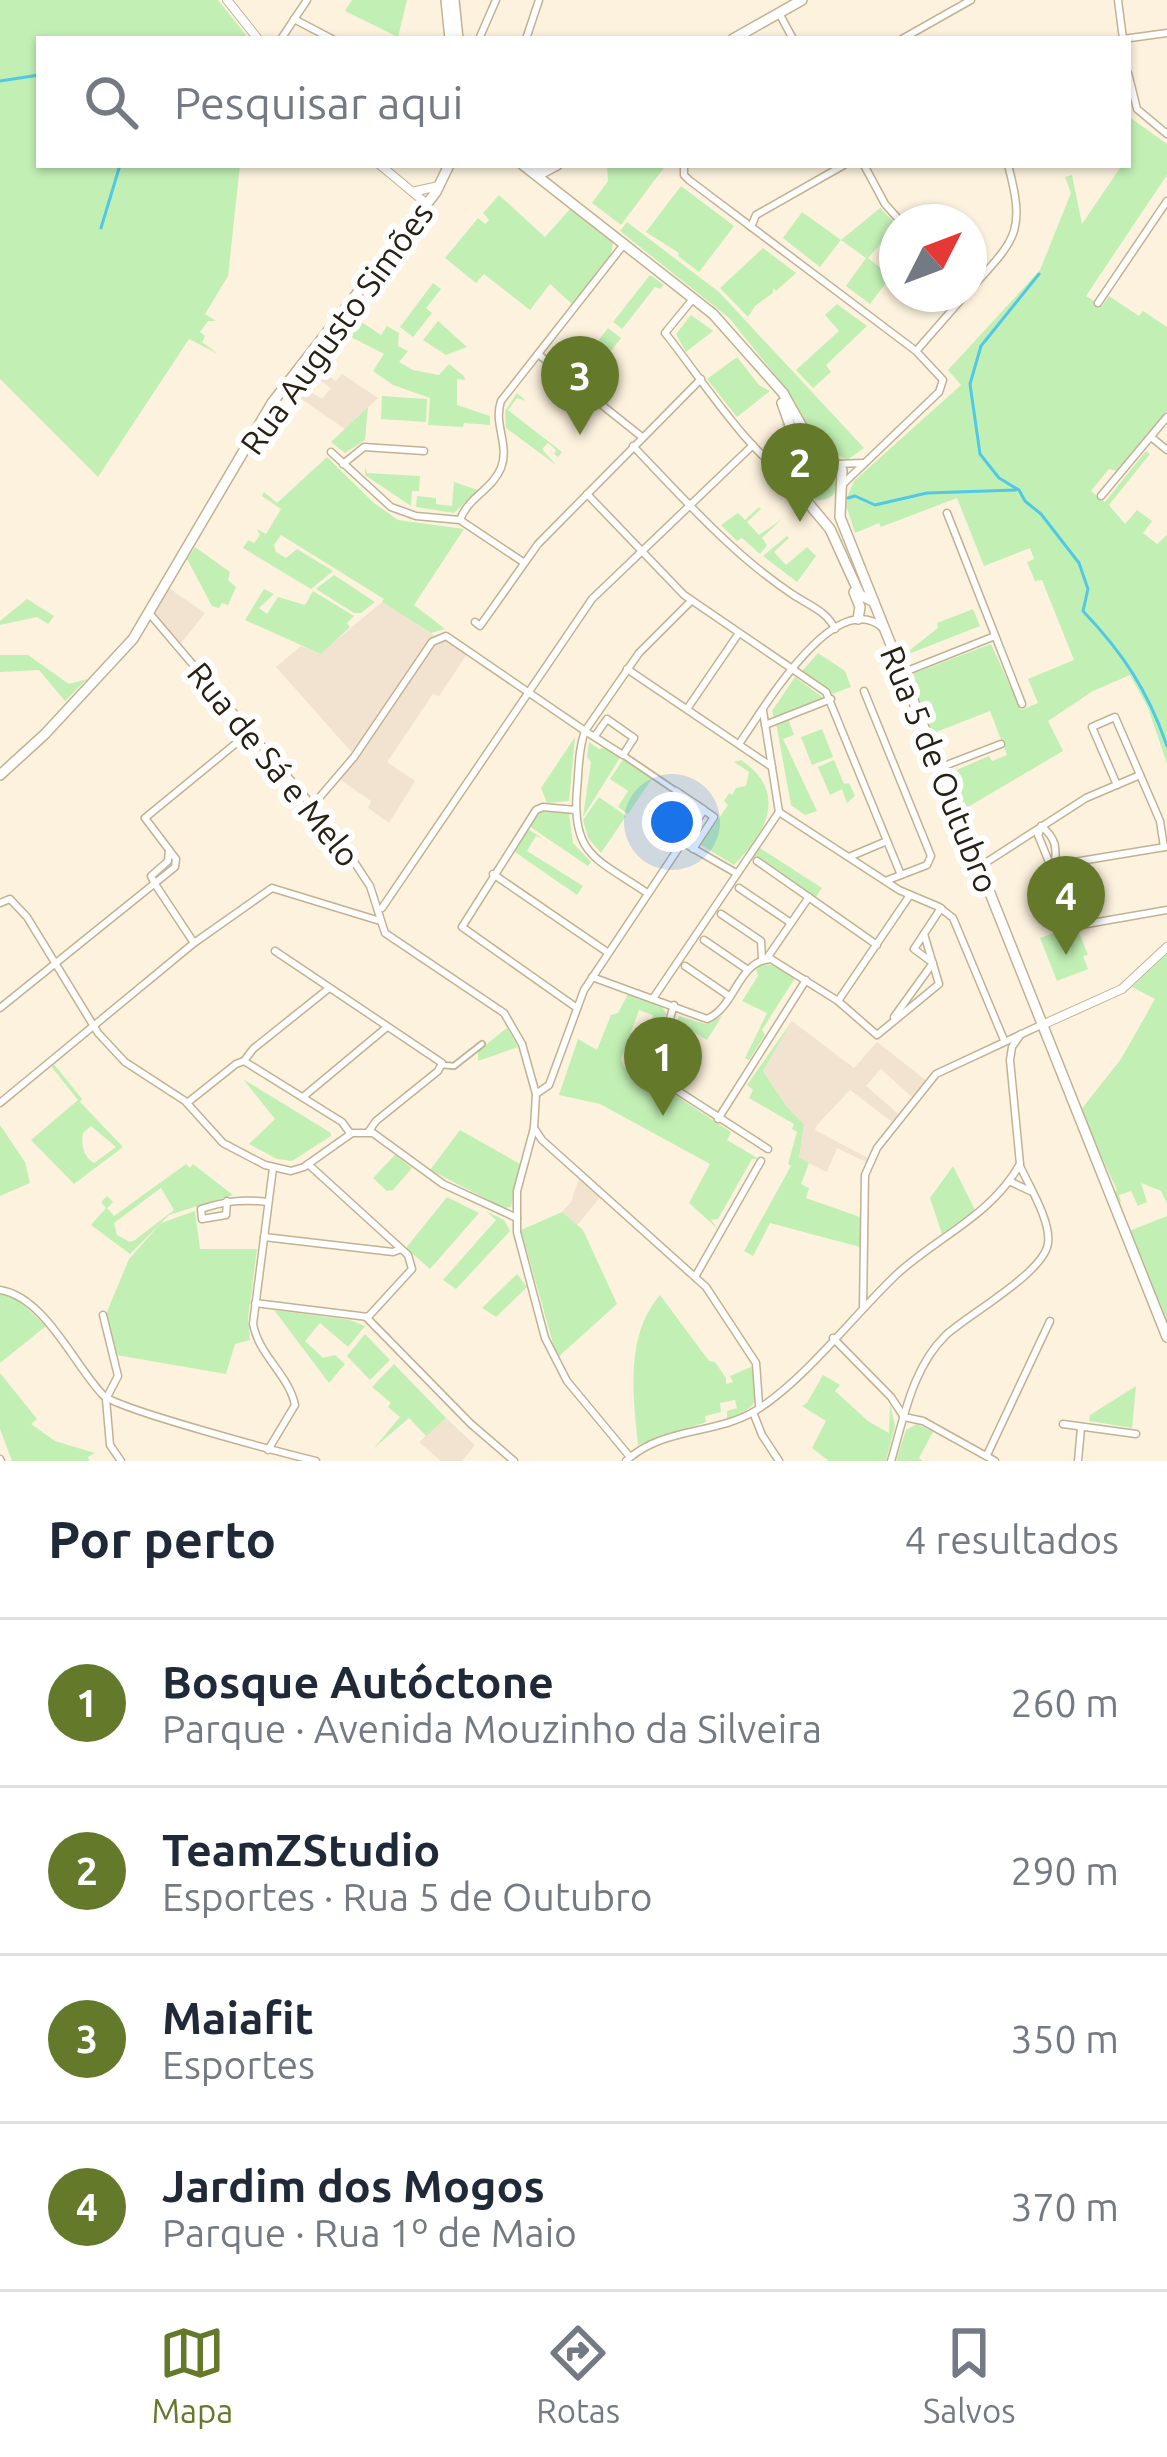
<!DOCTYPE html>
<html lang="pt">
<head>
<meta charset="utf-8">
<style>
  :root { --surface:#fff; --page:#f6f6f7; --text:#1f2937; --muted:#747a83; --line:#e0e1e3; --accent:#647929 }
  body { margin:0; font-family:Ubuntu,sans-serif; background:var(--page); color:var(--text) }
  .compass { position:absolute; left:879px; top:204px; width:108px; height:108px; border-radius:50%; background:var(--surface); box-shadow:0 3px 9px #0004; rotate:48deg }
  .you { position:absolute; left:672px; top:822px; width:42px; height:42px; margin:-30px; border:9px solid #fff; border-radius:50%; background:#1a73e8; box-shadow:0 0 0 18px #1a73e833 }
  .badge { display:grid; place-items:center; width:78px; height:78px; border-radius:50%; background:var(--accent); color:#fff; font-size:39px; font-weight:700 }
  .pin { position:absolute; translate:-50% -99px; filter:drop-shadow(0 3px 6px #0008) }
  .pin::after { content:''; position:absolute; top:63px; width:42px; height:36px; background:inherit; clip-path:polygon(0 0,100% 0,50% 100%) }
  .list { margin:0; padding:0; list-style:none }
  h2 { display:flex; justify-content:space-between; align-items:center; height:156px; margin:0; padding:0 48px; font-size:51px }
  h2 small { font-size:39px; font-weight:400; color:var(--muted) }
  .list li { display:grid; grid-template-columns:78px 1fr auto; gap:36px; align-items:center; box-sizing:border-box; height:168px; padding:0 48px; border-top:3px solid var(--line) }
  .list b { display:block; font-size:45px; white-space:nowrap }
  .list p { margin:0; font-size:39px; white-space:nowrap; color:var(--muted) }
  .list em { font-size:39px; font-style:normal; color:var(--muted) }
  .icon { flex:none; width:66px; height:66px; fill:none; stroke:currentColor; stroke-width:2; stroke-linecap:round; stroke-linejoin:round }
  .map { position:relative; flex:none; width:1167px; height:1461px; overflow:hidden }
  .search { position:absolute; background:var(--surface); box-shadow:0 3px 9px #0004; left:36px; right:36px; top:36px; height:132px; display:flex; align-items:center; gap:30px; box-sizing:border-box; padding:0 42px; border-radius:0px; color:var(--muted); font-size:45px }
  .sheet { height:828px; background:var(--surface) }
  nav { display:flex; justify-content:space-around; align-items:center; box-sizing:border-box; height:168px; border-top:3px solid var(--line); background:var(--surface); font-size:33px; color:var(--muted) }
  nav a { display:grid; justify-items:center; gap:6px }
  nav .on { color:var(--accent) }
  .map>svg:first-child { display:block }
  .industrial { fill:#f2e3d0 }
  .green { fill:#c2f0b4; fill-rule:evenodd }
  .lines { fill:none; stroke-linecap:round; stroke-linejoin:round }
  .stream { stroke:#51c9e6; stroke-width:3 }
  .pedestrian-casing { stroke:#c3b292; stroke-width:8 }
  .minor-casing { stroke:#c3b292; stroke-width:9 }
  .tertiary-casing { stroke:#c3b292; stroke-width:10 }
  .secondary-casing { stroke:#c3b292; stroke-width:12 }
  .pedestrian { stroke:#fff; stroke-width:4.5 }
  .minor { stroke:#fff; stroke-width:6 }
  .tertiary { stroke:#fff; stroke-width:8 }
  .secondary { stroke:#fff; stroke-width:9 }
  .labels { text-anchor:middle; dominant-baseline:central; stroke-width:12; stroke-linejoin:round; paint-order:stroke }
  .street-label { font-size:33px; fill:#272114; stroke:#fff }
</style>
</head>
<body>
<div class="map">
<svg width="1167" height="1461" viewBox="0 0 1167 1461">
  <rect width="100%" height="100%" fill="#fdf2de"/>
  <!-- industrial -->
  <g class="industrial">
    <polygon points="305,360 336,381 342,374 378,398 345,429 297,396 304,387 322,399 331,388 301,366"/>
    <polygon points="167,587 205,613 179,646 151,615"/>
    <polygon points="382,602 437,637 442,636 469,651 439,696 433,694 387,762 415,781 389,823 368,808 371,801 338,778 355,756 276,667 301,646 321,653"/>
    <polygon points="792,1021 854,1068 877,1042 927,1081 914,1099 881,1069 866,1086 902,1117 896,1125 850,1090 817,1125 815,1130 870,1159 868,1163 837,1148 827,1172 799,1159 804,1124 787,1107 763,1071"/>
    <polygon points="580,1175 602,1195 577,1225 562,1212 571,1202"/>
    <polygon points="446,1418 475,1445 462,1461 441,1461 419,1442"/>
  </g>
  <!-- green -->
  <g class="green">
    <polygon points="0,0 218,0 246,35 240,39 39,39 39,165 240,165 228,276 205,314 216,321 208,321 200,332 205,336 202,342 218,354 189,339 98,477 0,379"/>
    <polygon points="352,0 407,0 398,37 345,11"/>
    <polygon points="1128,116 1167,144 1167,175 1086,296 1102,306 1109,296 1139,316 1143,311 1167,327 1167,411 1117,471 1109,469 1091,491 1105,502 1146,451 1150,454 1109,505 1125,524 1137,510 1152,521 1143,533 1157,544 1167,535 1167,764 1148,708 1130,675 1093,691 1048,721 1063,751 961,811 952,788 954,771 989,756 992,761 1007,755 990,711 931,734 911,684 912,674 991,644 1021,710 1038,703 1028,679 1074,660 1042,580 1035,581 1027,562 1034,559 1030,548 984,566 957,498 881,527 879,523 855,533 845,502 854,481 961,385 948,370 1040,270 1071,193 1065,177 1072,175 1082,224 1122,165 1128,165"/>
    <polygon points="607,165 666,165 621,225 592,203 608,181"/>
    <polygon points="681,186 734,226 699,272 678,256 679,253 646,232"/>
    <polygon points="499,195 545,237 571,208 613,242 611,255 572,304 550,284 530,310 484,274 476,283 445,258 478,218 485,224 489,220 483,213"/>
    <polygon points="880,208 897,225 868,258 891,276 870,304 846,286 866,258 841,240 820,267 783,238 802,212 841,240"/>
    <polygon points="627,222 719,292 864,448 847,460 819,444 789,392 729,318 620,231"/>
    <polygon points="763,248 796,273 776,291 773,288 773,293 755,306 748,317 720,288"/>
    <polygon points="650,275 664,285 660,289 655,287 622,329 613,322"/>
    <polygon points="433,283 441,289 426,308 432,313 413,337 400,327"/>
    <polygon points="837,304 867,326 826,365 831,372 813,388 796,370 839,331 825,315"/>
    <polygon points="348,313 381,335 387,326 399,333 398,346 408,351 399,362 413,370 439,375 449,364 464,376 465,380 457,379 457,405 490,416 490,425 464,423 463,427 428,425 430,398 393,385 373,371 384,354 353,338 338,325"/>
    <polygon points="691,315 713,331 686,352 676,334"/>
    <polygon points="438,321 467,347 446,355 423,340"/>
    <polygon points="608,328 621,338 586,383 573,373"/>
    <polygon points="737,357 759,385 770,391 737,417 707,379"/>
    <polygon points="517,393 526,401 517,398 508,410 562,452 558,457 554,454 556,450 548,443 542,449 556,465 506,428 505,411"/>
    <polygon points="382,396 427,399 426,422 381,419"/>
    <polygon points="368,407 365,440 345,453 331,442"/>
    <polygon points="787,423 798,459 789,471 764,447 785,429 781,424"/>
    <polygon points="327,457 374,503 398,520 464,529 414,605 445,629 431,633 382,602 384,599 281,535 274,545 276,552 286,558 297,549 333,571 311,589 243,548 248,540 254,543 260,535 257,529 266,534 281,509 262,496 264,492 277,503"/>
    <circle cx="820" cy="481" r="19"/>
    <polygon points="365,467 367,473 420,476 419,491 412,491 411,506 365,475"/>
    <polygon points="454,482 478,490 454,513 416,507 417,496 436,498 436,504 452,506"/>
    <polygon points="759,507 761,509 747,522 759,535 782,519 762,538 767,545 760,554 742,538 737,541 721,525 738,513 745,520"/>
    <polygon points="787,536 789,538 774,552 786,565 807,547 816,556 797,582 763,556"/>
    <polygon points="195,547 230,572 228,580 236,587 228,605 222,603 219,608 212,606 187,559"/>
    <polygon points="334,575 375,602 361,613 354,613 316,589"/>
    <polygon points="264,589 274,594 259,608 267,614 278,597 305,605 313,591 354,616 347,623 350,627 321,654 245,620"/>
    <polygon points="27,599 54,616 48,624 37,617 0,625 0,621"/>
    <polygon points="973,609 980,626 901,657 938,628 937,623"/>
    <polygon points="818,653 845,671 851,687 832,694 802,671"/>
    <polygon points="0,655 28,655 69,684 87,679 65,701 39,670 0,672"/>
    <polygon points="795,677 825,699 774,719 772,711"/>
    <polygon points="795,716 789,721 794,735 783,739 817,811 805,815 791,805 776,723"/>
    <polygon points="822,729 833,757 812,765 801,737"/>
    <polygon points="575,737 569,801 547,803 541,788"/>
    <polygon points="589,742 599,749 607,747 621,756 583,817 591,762 587,757"/>
    <polygon points="624,758 653,777 628,814 618,807 628,791 610,779"/>
    <path d="M741 760C787 791 769 831 734 865L701 845 728 805 724 801 729 793 732 795 736 788 746 786 749 772 734 762Z"/>
    <polygon points="834,760 844,784 849,783 855,796 847,803 842,789 830,795 818,767"/>
    <polygon points="599,797 626,816 601,853 588,838 583,820"/>
    <polygon points="541,811 569,813 573,843 591,862 588,866 529,826"/>
    <polygon points="527,828 543,839 536,836 527,851 583,886 577,895 512,850"/>
    <polygon points="760,848 822,888 816,897 876,937 754,857"/>
    <polygon points="1065,929 1078,930 1088,955 1083,956 1088,969 1057,981 1040,938"/>
    <polygon points="1167,954 1167,1204 1161,1191 1141,1183 1147,1202 1138,1206 1131,1191 1119,1195 1121,1202 1118,1203 1114,1194 1117,1190 1080,1111 1121,1059 1155,999 1132,987"/>
    <polygon points="762,964 775,965 795,978 762,1030 765,1035 749,1060 745,1058 767,1013 742,1001 758,976 756,969"/>
    <polygon points="628,994 661,1005 666,1013 664,1019 657,1018 659,1020 648,1062 644,1061 657,1022 652,1019 653,1015 639,1010 621,1059 624,1067 649,1078 731,1132 727,1140 759,1159 752,1159 718,1219 711,1220 718,1229 689,1203 710,1164 600,1104 559,1095 578,1039 597,1050 611,1015 618,1013"/>
    <polygon points="679,1016 706,1024 722,1016 707,1040 685,1027 673,1046 677,1051 667,1042"/>
    <polygon points="792,1021 763,1071 787,1107 804,1124 799,1158 809,1163 801,1184 809,1188 806,1198 860,1217 860,1247 770,1223 753,1256 744,1251 791,1166 788,1164 797,1132 792,1129 794,1124 749,1098 753,1090 747,1085"/>
    <polygon points="507,1028 518,1047 478,1061 478,1051"/>
    <path d="M53 1063 82 1099 80 1102 123 1147 74 1184 31 1140 78 1100 50 1065ZM91 1126 116 1147 94 1163C83 1156 81 1145 83 1133Z"/>
    <polygon points="243,1079 331,1133 331,1136 292,1161 277,1159 249,1144 275,1119"/>
    <polygon points="0,1125 25,1162 30,1183 0,1196"/>
    <polygon points="460,1130 520,1164 511,1207 504,1208 430,1170"/>
    <polygon points="395,1155 412,1168 393,1190 387,1191 373,1178"/>
    <path d="M186 1164 190 1168 193 1164 233 1195 169 1215 130 1254 91 1225 106 1208 101 1202 107 1196 113 1202 107 1208 114 1216ZM161 1188 174 1210 135 1240 130 1242 117 1235 114 1223Z"/>
    <polygon points="953,1166 976,1212 942,1234 930,1198"/>
    <polygon points="447,1197 479,1213 430,1269 406,1248"/>
    <polygon points="195,1211 200,1249 257,1249 248,1319 250,1340 235,1344 226,1374 116,1355 106,1314 129,1259 161,1223"/>
    <polygon points="486,1211 504,1220 510,1231 456,1289 443,1280 496,1220"/>
    <polygon points="562,1212 583,1230 617,1304 557,1358 521,1230"/>
    <polygon points="1167,1216 1167,1325 1129,1231"/>
    <polygon points="517,1274 527,1287 496,1317 482,1308"/>
    <polygon points="0,1294 17,1299 46,1326 0,1363"/>
    <path d="M660 1295 709 1361 715 1362 726 1378V1384L733 1382 730 1376 753 1366C760 1399 760 1407 727 1419V1411L737 1408 735 1400 720 1403 721 1412 705 1416 706 1422 638 1445C633 1395 625 1335 660 1295Z"/>
    <polygon points="274,1310 350,1320 365,1326 348,1347 320,1323 305,1341 323,1358 335,1355 345,1364 329,1383"/>
    <polygon points="365,1334 390,1360 370,1380 347,1356"/>
    <polygon points="394,1364 446,1418 426,1436 409,1418 374,1448 400,1417 388,1407 391,1403 372,1387"/>
    <polygon points="0,1373 37,1419 31,1424 55,1441 95,1453 88,1457 89,1461 12,1461 0,1429"/>
    <polygon points="823,1375 840,1385 835,1391 868,1421 889,1433 890,1404 895,1426 886,1461 829,1461 812,1448 826,1421 802,1406 807,1403"/>
    <polygon points="1136,1386 1132,1428 1089,1421 1090,1415"/>
    <polygon points="917,1424 933,1432 919,1458 923,1461 896,1461 906,1430"/>
  </g>
  <g class="lines">
    <!-- stream -->
    <g class="stream">
      <polyline points="0,81 39,75"/>
      <polyline points="101,228 120,165"/>
      <path d="M1039 274 981 346 970 384 980 454 999 478 1019 490 1025 501 1041 514 1079 563 1088 589 1083 611C1123 653 1148 691 1167 746"/>
      <polyline points="848,498 855,496 875,505 927,493 1016,490"/>
    </g>
    <!-- pedestrian casing -->
    <g class="pedestrian-casing">
      <g id="pedestrian">
        <polyline points="623,755 676,791"/>
        <polyline points="442,1065 454,1066 482,1044"/>
      </g>
    </g>
    <!-- minor casing -->
    <g class="minor-casing">
      <g id="minor">
        <polyline points="1118,0 1123,39 1167,33"/>
        <polyline points="779,13 793,39"/>
        <polyline points="294,19 332,39"/>
        <polyline points="281,39 307,0"/>
        <polyline points="479,39 496,0"/>
        <polyline points="526,39 539,0"/>
        <polyline points="902,39 971,0"/>
        <polyline points="1128,73 1137,109 1167,134"/>
        <polyline points="684,165 684,175 689,180 916,351 943,380 939,392 844,483"/>
        <polyline points="864,165 885,204 901,222"/>
        <polyline points="751,227 756,215 844,165"/>
        <path d="M969 291C1014 240 1027 235 1008 165"/>
        <path d="M692 300 665 333C694 368 757 467 796 479"/>
        <polyline points="1098,303 1167,201"/>
        <polyline points="917,350 966,294"/>
        <polyline points="538,354 642,437"/>
        <polyline points="1151,437 1167,450"/>
        <path d="M633 446C683 498 732 554 792 594 808 605 827 611 835 629"/>
        <polyline points="331,452 391,507 416,516 460,520 523,562"/>
        <polyline points="343,464 364,447 424,451"/>
        <polyline points="837,464 863,463"/>
        <polyline points="587,494 684,595 826,692 901,875"/>
        <polyline points="1101,496 1167,417"/>
        <polyline points="947,513 1022,704"/>
        <path d="M460 520C468 497 492 490 501 468 510 445 493 424 501 401L625 243"/>
        <polyline points="150,614 333,830 370,886 385,933 504,1013 522,1044 536,1094 534,1128 517,1191 517,1232 545,1338 567,1381 630,1457"/>
        <polyline points="475,622 480,626 538,544 701,379"/>
        <polyline points="627,669 772,767"/>
        <polyline points="902,673 995,636"/>
        <polyline points="864,691 931,856 927,865 888,880"/>
        <polyline points="687,709 739,633"/>
        <polyline points="763,711 779,812"/>
        <polyline points="765,725 831,699"/>
        <polyline points="595,736 607,719 634,738 623,755 585,731 639,653 691,601"/>
        <path d="M739 744C762 712 835 583 884 629"/>
        <polyline points="939,768 1001,744"/>
        <polyline points="1117,785 1092,727 1115,717 1160,821 1164,847"/>
        <polyline points="676,791 703,809"/>
        <path d="M313 805 354 757 432 642 446 636 585 731C578 750 579 770 577 789 571 856 598 859 647 893"/>
        <polyline points="575,810 543,807 536,810 462,927 577,1008"/>
        <polyline points="779,812 899,890 939,907 953,918 1004,1040"/>
        <path d="M1041 826C1065 845 1051 859 1056 879 1060 895 1069 911 1075 926L1167 910"/>
        <polyline points="1041,828 1038,835 1049,862 1056,865"/>
        <polyline points="682,842 736,873"/>
        <polyline points="849,857 887,841"/>
        <polyline points="757,861 877,945"/>
        <polyline points="1056,865 1165,847"/>
        <polyline points="979,867 1086,798 1140,775"/>
        <polyline points="493,874 607,952"/>
        <polyline points="155,884 194,943"/>
        <polyline points="155,884 151,876 168,861 169,850"/>
        <polyline points="739,888 791,923"/>
        <polyline points="0,903 10,899 27,917 98,1033 125,1062 185,1101 223,1143 265,1165 291,1171 304,1167 352,1133 373,1133 443,1184 517,1218"/>
        <polyline points="382,908 592,599 753,445"/>
        <polyline points="721,914 761,941 762,959"/>
        <polyline points="704,940 748,970"/>
        <polyline points="275,951 442,1063 438,1071 376,1121 369,1131"/>
        <polyline points="767,958 809,897"/>
        <polyline points="685,966 729,996"/>
        <path d="M592 977 707 1019C736 1007 737 961 771 959L838 1001 877 1035 939 984 924 934"/>
        <polyline points="654,997 779,812"/>
        <polyline points="838,1001 910,895"/>
        <polyline points="674,1005 657,1062 661,1080 768,1149"/>
        <polyline points="0,1008 175,867 176,859 145,818 251,731"/>
        <polyline points="894,1017 933,963 914,949 941,908"/>
        <polyline points="244,1061 342,1122 350,1133"/>
        <polyline points="536,1094 549,1085 584,990 704,810 714,817 693,849"/>
        <polyline points="303,1097 387,1027"/>
        <polyline points="0,1103 194,943 272,888 380,921"/>
        <polyline points="187,1103 236,1064 244,1061 253,1049 328,989"/>
        <polyline points="718,1119 806,980"/>
        <polyline points="534,1128 542,1140 706,1287 756,1363 759,1405"/>
        <polyline points="1009,1181 1030,1191"/>
        <path d="M227 1201 226 1215 202 1219 201 1209C226 1201 242 1199 268 1202"/>
        <polyline points="264,1237 393,1252 401,1249"/>
        <polyline points="695,1277 761,1161"/>
        <path d="M0 1290C45 1297 74 1365 103 1395 116 1409 287 1454 316 1461"/>
        <polyline points="255,1303 368,1317 412,1269 408,1255 308,1164"/>
        <polyline points="863,1308 865,1175 877,1148 936,1074 1041,1025"/>
        <polyline points="103,1315 118,1376 106,1399 110,1445 121,1461"/>
        <polyline points="366,1317 471,1424 514,1461"/>
        <polyline points="833,1338 891,1397 904,1417 923,1421 995,1461"/>
        <polyline points="753,1412 762,1435 779,1461"/>
        <polyline points="1063,1424 1136,1434"/>
        <path d="M268 1450 295 1405C289 1375 259 1356 253 1324L273 1168"/>
        <polyline points="987,1455 1050,1321"/>
        <polyline points="0,1459 1,1461"/>
        <path d="M626 1461C662 1427 715 1435 755 1411 803 1382 853 1316 896 1275 937 1237 991 1216 1020 1164L1010 1060 1012 1047 1021 1034"/>
        <path d="M891 1461C904 1418 912 1368 946 1335 969 1314 1045 1272 1048 1243 1051 1221 1029 1186 1020 1166"/>
        <polyline points="1078,1461 1081,1428"/>
      </g>
    </g>
    <!-- tertiary casing -->
    <g class="tertiary-casing">
      <g id="tertiary">
        <polyline points="227,0 258,39"/>
        <polyline points="380,165 427,204"/>
        <polyline points="416,191 439,186"/>
        <polyline points="1042,1025 1122,989 1167,947"/>
      </g>
    </g>
    <!-- secondary casing -->
    <g class="secondary-casing">
      <g id="secondary">
        <polyline points="446,0 450,39"/>
        <polyline points="454,0 458,39"/>
        <polyline points="733,39 802,0"/>
        <polyline points="523,165 713,314 783,393 814,448 842,470 840,517 1167,1337"/>
        <polyline points="533,171 542,173 557,165"/>
        <polyline points="782,403 802,459 796,479 799,492 830,529 860,595 874,602"/>
        <polyline points="854,592 860,607 858,619"/>
        <polyline points="0,775 45,734 133,639 272,403 436,192 449,165"/>
      </g>
    </g>
    <!-- pedestrian -->
    <use href="#pedestrian" class="pedestrian"/>
    <!-- minor -->
    <use href="#minor" class="minor"/>
    <!-- tertiary -->
    <use href="#tertiary" class="tertiary"/>
    <!-- secondary -->
    <use href="#secondary" class="secondary"/>
  </g>
  <g class="labels">
    <!-- street labels -->
    <g class="street-label">
      <text transform="translate(336 328) rotate(-54)">Rua Augusto Simões</text>
      <text transform="translate(274 764) rotate(51)">Rua de Sá e Melo</text>
      <text transform="translate(940 769) rotate(68)">Rua 5 de Outubro</text>
    </g>
  </g>
</svg>
<svg class="compass" viewBox="-18 -18 36 36"><path d="M0-13l5 13h-10z" fill="#e53935"/><path d="M0 13l5-13h-10z" fill="#747a83"/></svg>
<div class="you"></div>
<div class="pin badge" style="left:663px;top:1116px">1</div>
<div class="pin badge" style="left:800px;top:522px">2</div>
<div class="pin badge" style="left:580px;top:435px">3</div>
<div class="pin badge" style="left:1066px;top:955px">4</div>
<div class="search"><svg class="icon" aria-label="search" viewBox="0 0 24 24"><circle cx="10" cy="10" r="6"/><path d="M15 15l6 6"/></svg>Pesquisar aqui</div>
</div>
<section class="sheet">
<h2>Por perto<small>4 resultados</small></h2>
<ul class="list">
<li><span class="badge">1</span><div><b>Bosque Autóctone</b><p>Parque · Avenida Mouzinho da Silveira</p></div><em>260 m</em></li>
<li><span class="badge">2</span><div><b>TeamZStudio</b><p>Esportes · Rua 5 de Outubro</p></div><em>290 m</em></li>
<li><span class="badge">3</span><div><b>Maiafit</b><p>Esportes</p></div><em>350 m</em></li>
<li><span class="badge">4</span><div><b>Jardim dos Mogos</b><p>Parque · Rua 1º de Maio</p></div><em>370 m</em></li>
</ul>
</section>
<nav>
<a class="on"><svg class="icon" aria-label="map" viewBox="0 0 24 24"><path d="M3 6l6-2 6 2 6-2v14l-6 2-6-2-6 2zM9 4v14M15 6v14"/></svg>Mapa</a>
<a><svg class="icon" aria-label="directions" viewBox="0 0 24 24"><path d="M12 3l9 9-9 9-9-9zM9 14v-3h6M13 9l2 2-2 2"/></svg>Rotas</a>
<a><svg class="icon" aria-label="saved" viewBox="0 0 24 24"><path d="M7 4h10v16l-5-4-5 4z"/></svg>Salvos</a>
</nav>
</body>
</html>
